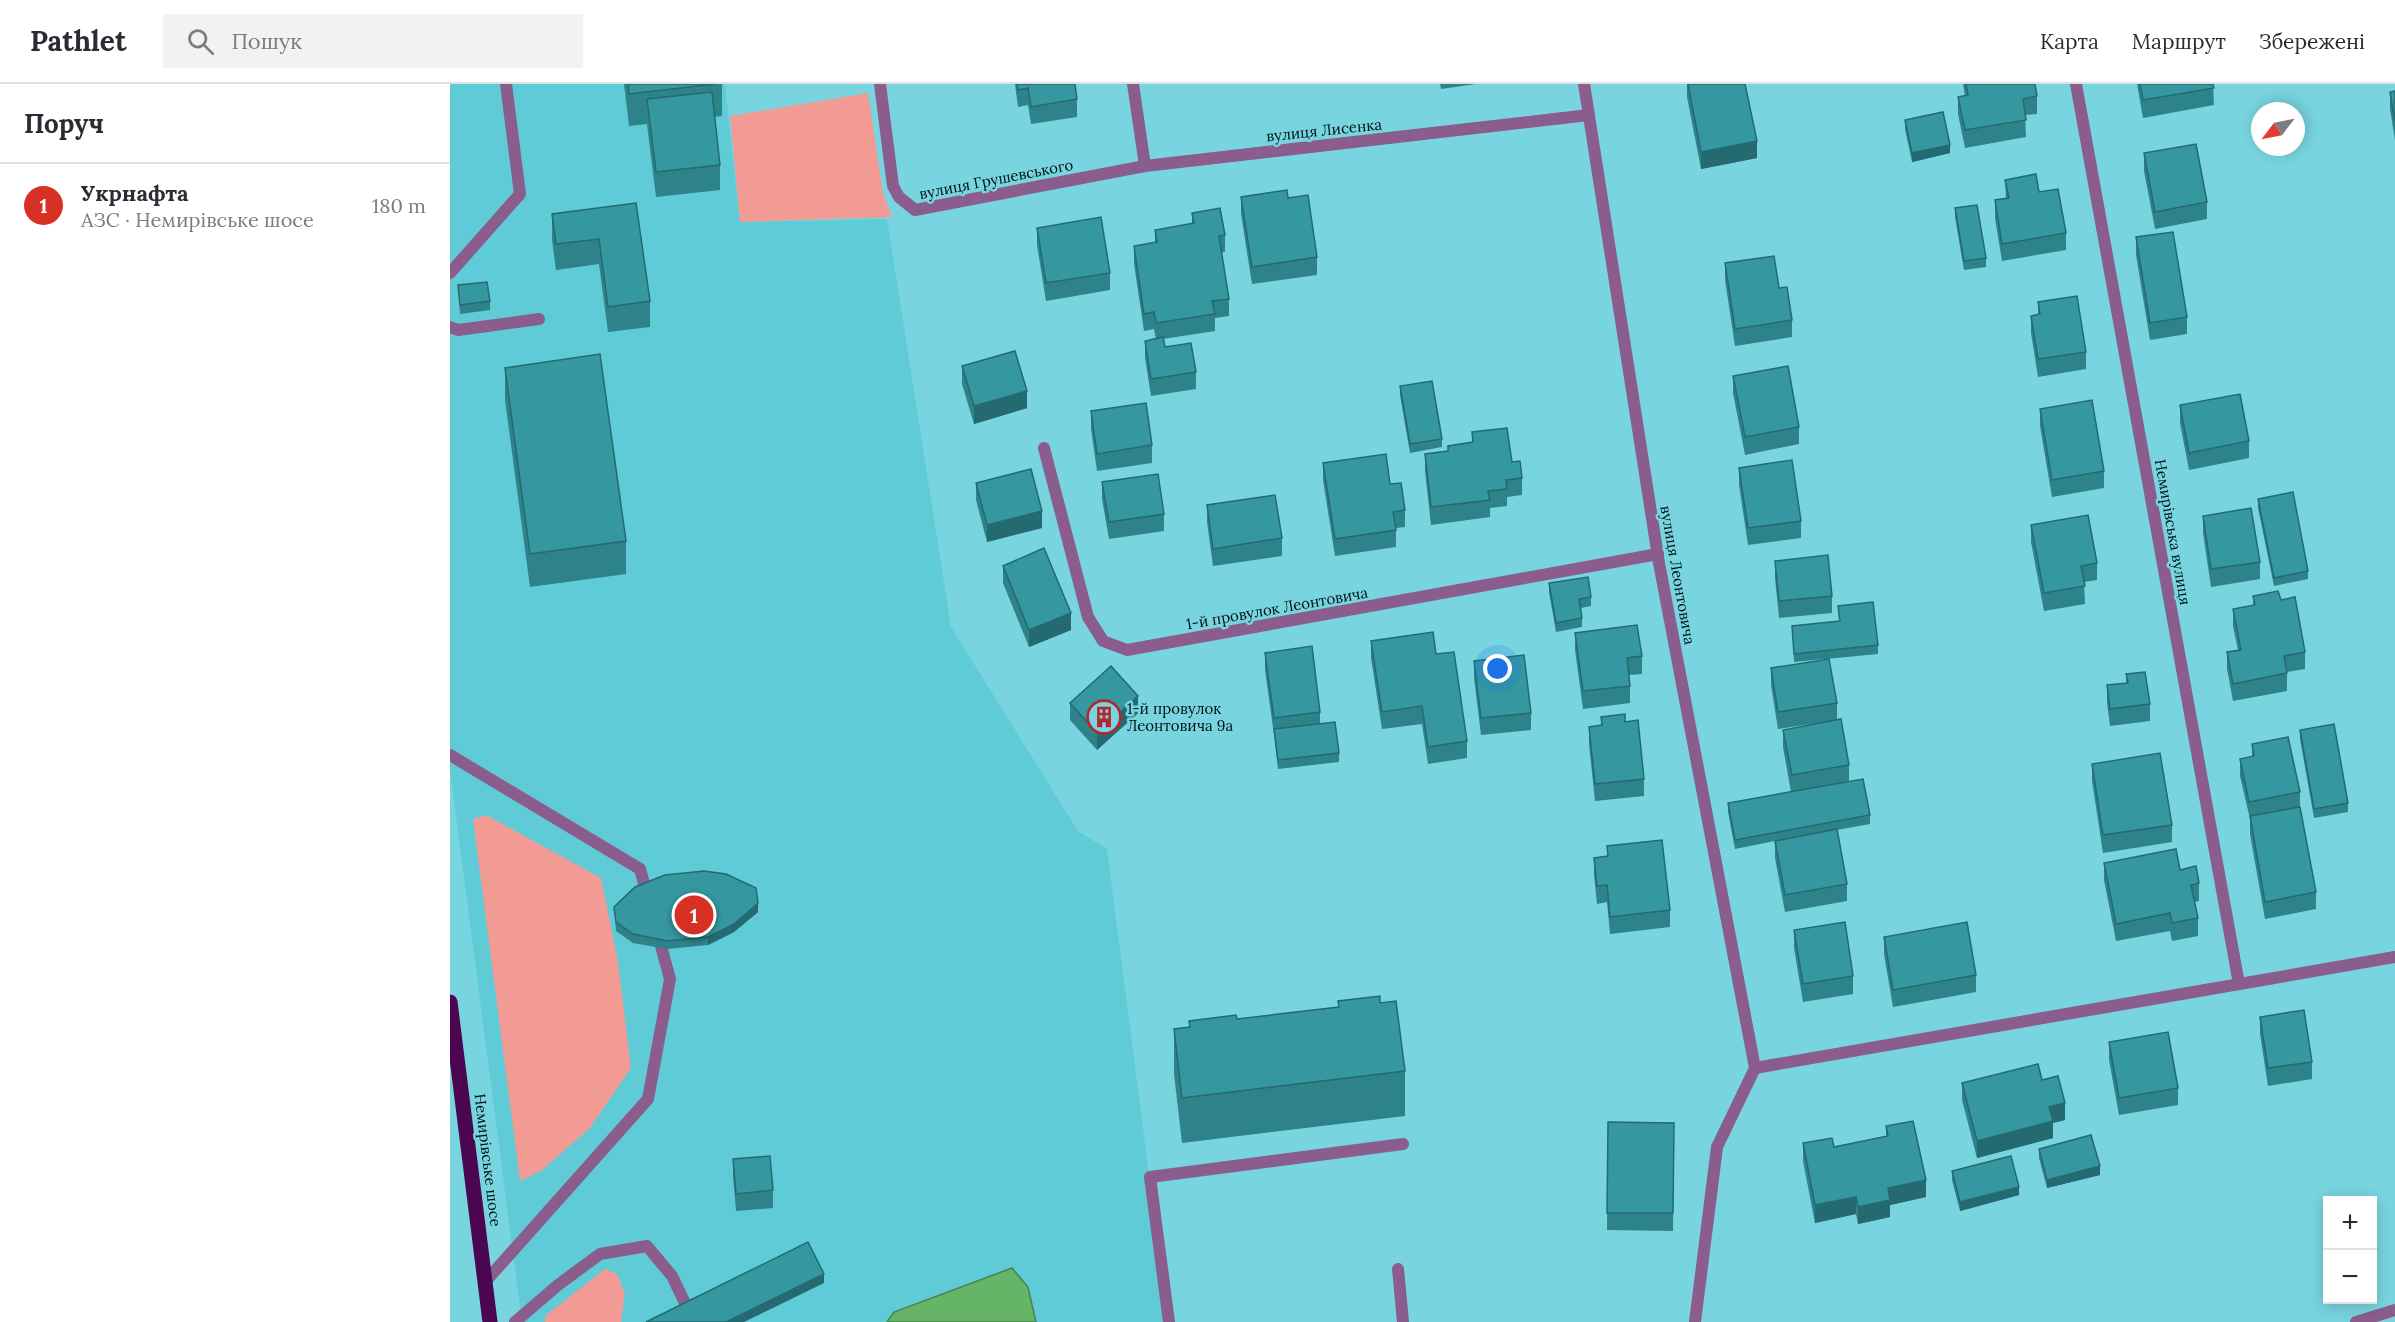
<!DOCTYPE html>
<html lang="uk">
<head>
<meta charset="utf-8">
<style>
  :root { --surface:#fff; --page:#f2f2f3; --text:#2b2b33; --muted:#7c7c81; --line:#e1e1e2; --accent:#d93025 }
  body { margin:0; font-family:Lora,serif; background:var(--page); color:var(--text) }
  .controls { position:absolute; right:18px; bottom:18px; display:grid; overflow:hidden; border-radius:0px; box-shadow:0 3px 15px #0003 }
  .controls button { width:54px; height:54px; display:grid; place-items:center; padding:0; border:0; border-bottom:2px solid var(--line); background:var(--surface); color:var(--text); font:30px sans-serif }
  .compass { position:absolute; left:1801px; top:18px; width:54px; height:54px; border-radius:50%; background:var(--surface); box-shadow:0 3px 15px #0003; rotate:238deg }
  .you { position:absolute; left:1048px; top:585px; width:21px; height:21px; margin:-15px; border:4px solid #fff; border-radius:50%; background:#1a73e8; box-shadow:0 0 0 9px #1a73e833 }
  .badge { display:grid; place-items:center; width:39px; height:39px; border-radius:50%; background:var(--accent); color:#fff; font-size:20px; font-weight:700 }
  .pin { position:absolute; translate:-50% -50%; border:3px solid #fff; box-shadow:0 2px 6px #0006 }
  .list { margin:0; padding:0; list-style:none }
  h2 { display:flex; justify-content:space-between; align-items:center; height:78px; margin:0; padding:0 24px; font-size:26px }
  h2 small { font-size:20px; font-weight:400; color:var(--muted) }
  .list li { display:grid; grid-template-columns:39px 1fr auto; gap:18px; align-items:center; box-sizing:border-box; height:84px; padding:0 24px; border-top:2px solid var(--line) }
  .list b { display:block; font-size:22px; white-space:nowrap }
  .list p { margin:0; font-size:20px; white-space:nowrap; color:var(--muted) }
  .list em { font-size:20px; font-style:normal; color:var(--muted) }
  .icon { flex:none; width:33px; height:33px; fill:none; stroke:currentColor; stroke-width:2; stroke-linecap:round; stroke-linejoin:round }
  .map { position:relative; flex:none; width:1945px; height:1238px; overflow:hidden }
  header { display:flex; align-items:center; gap:36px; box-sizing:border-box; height:84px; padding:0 30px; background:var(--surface); border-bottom:2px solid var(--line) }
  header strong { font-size:28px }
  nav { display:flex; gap:33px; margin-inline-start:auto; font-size:21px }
  .search { width:420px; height:54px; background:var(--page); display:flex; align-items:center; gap:15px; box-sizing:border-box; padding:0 21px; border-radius:0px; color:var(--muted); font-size:22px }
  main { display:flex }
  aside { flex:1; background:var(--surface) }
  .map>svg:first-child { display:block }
  .built { fill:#5fcbd6 }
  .green { fill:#f19b94 }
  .water { fill:#65b568; stroke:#47844e; stroke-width:1.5 }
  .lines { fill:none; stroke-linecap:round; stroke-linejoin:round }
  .service { stroke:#8a5d8d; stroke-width:12 }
  .minor { stroke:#8a5d8d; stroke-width:12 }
  .primary { stroke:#4b0551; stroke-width:15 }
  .wall { fill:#2e828a }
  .shaded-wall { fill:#256a70 }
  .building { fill:#3597a0; stroke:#256a70; stroke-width:1.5 }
  .labels { text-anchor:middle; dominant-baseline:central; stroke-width:5; stroke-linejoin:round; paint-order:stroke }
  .street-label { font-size:15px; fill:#001113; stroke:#78d5e0 }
  .poi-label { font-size:15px; fill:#001113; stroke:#78d5e0; text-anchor:start }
</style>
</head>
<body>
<header>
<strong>Pathlet</strong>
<div class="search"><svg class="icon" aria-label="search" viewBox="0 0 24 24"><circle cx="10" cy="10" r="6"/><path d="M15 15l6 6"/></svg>Пошук</div>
<nav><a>Карта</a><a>Маршрут</a><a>Збережені</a></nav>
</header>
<main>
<aside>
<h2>Поруч<small></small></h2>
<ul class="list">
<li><span class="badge">1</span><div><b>Укрнафта</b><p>АЗС · Немирівське шосе</p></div><em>180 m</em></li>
</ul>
</aside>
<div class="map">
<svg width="1945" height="1238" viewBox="0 0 1945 1238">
  <rect width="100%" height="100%" fill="#78d5e0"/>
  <!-- built -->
  <polygon class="built" points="0,0 275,0 290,138 437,135 501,543 628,747 657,765 718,1238 72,1238 0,686"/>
  <!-- green -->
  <g class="green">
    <polygon points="418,9 433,109 442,133 290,138 280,32"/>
    <polygon points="36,731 151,794 168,878 181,984 139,1045 91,1087 70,1097 23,735"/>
    <polygon points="155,1185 167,1190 175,1210 171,1238 95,1238 95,1232"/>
  </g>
  <!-- water -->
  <polygon class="water" points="562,1184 578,1203 586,1238 437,1238 444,1228"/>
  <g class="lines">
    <!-- service -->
    <g class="service">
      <polyline points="0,189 70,110 56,0"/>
      <polyline points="0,243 8,246 89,235"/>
      <polyline points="0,671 190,785 198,814"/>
      <polyline points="948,1185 953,1238"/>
      <polyline points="35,1198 198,1015 220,895 208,851"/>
      <polyline points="65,1238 108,1201 150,1170 197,1162 222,1192 244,1238"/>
      <polyline points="719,1238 700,1093 953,1060"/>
      <polyline points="1906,1238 1945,1226"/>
    </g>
    <!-- minor -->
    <g class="minor">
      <polyline points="430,0 443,102 449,113 465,126 695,82"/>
      <polyline points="683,0 695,82 1139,31"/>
      <polyline points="1134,0 1209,479 1305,984"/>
      <polyline points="1626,0 1789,900"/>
      <polyline points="594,364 638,533 653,557 677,566 1208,470"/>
      <polyline points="1245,1238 1267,1063 1305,984 1945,873"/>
    </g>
    <!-- primary -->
    <polyline class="primary" points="0,918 40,1238"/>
  </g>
  <!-- wall -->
  <g class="wall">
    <polygon points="174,0 272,0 272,32 264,33 270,81 270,106 206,113 197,40 179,42"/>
    <polygon points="565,0 625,0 627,15 627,33 581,40 578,21 568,23"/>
    <polygon points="990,0 1026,0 991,5"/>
    <polygon points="1237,0 1295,0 1307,74 1251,85 1237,13"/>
    <polygon points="1513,0 1585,0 1587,12 1587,30 1575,31 1576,53 1515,64 1508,30 1508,13 1515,12"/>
    <polygon points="1687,0 1763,0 1764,21 1693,34"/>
    <polygon points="1945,7 1945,56 1940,25 1940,8"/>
    <polygon points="1455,36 1500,69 1462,78 1455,45"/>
    <polygon points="1694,69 1757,118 1757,135 1705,145 1694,87"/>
    <polygon points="1555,96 1589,108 1616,149 1616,166 1552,177 1545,134 1545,116 1556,115"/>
    <polygon points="791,113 838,114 867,173 867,191 802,200 791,130"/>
    <polygon points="186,119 200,217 200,243 158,248 149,180 106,186 102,156 102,130"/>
    <polygon points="1505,124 1536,174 1536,183 1514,186 1505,133"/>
    <polygon points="742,129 775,151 775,168 771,168 779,215 779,232 765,234 765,247 713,255 715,263 746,288 746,305 701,312 695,274 695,257 706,255 704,245 694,247 684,180 684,162 705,158 705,146 742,140"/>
    <polygon points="587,144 660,189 660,206 596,217 587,161"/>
    <polygon points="1686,153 1737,233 1737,250 1700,256 1686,171"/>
    <polygon points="1275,179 1329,204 1342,236 1342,253 1285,262 1275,196"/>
    <polygon points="8,201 40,217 40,226 10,230"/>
    <polygon points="1588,218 1636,268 1636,285 1588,293 1581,249 1581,232 1588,231"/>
    <polygon points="512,282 577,324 524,340 512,300"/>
    <polygon points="55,284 176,457 176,490 80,503 55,316"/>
    <polygon points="1283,292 1349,343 1349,360 1295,371 1283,309"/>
    <polygon points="950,302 992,355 992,363 960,369 950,311"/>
    <polygon points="1730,321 1799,357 1799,374 1739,386 1730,339"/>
    <polygon points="1590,325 1654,387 1654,404 1602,413 1590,342"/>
    <polygon points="641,327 702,361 702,379 647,387 641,345"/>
    <polygon points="1022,348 1062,378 1072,394 1072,411 1057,413 1057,422 1040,424 1040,433 981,441 975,387 975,370 998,367 998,362 1022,359"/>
    <polygon points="873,379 940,400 955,426 955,443 946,444 946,463 885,472 873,396"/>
    <polygon points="1289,384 1351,437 1351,454 1298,461 1289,401"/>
    <polygon points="652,398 714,430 714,447 659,455 652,415"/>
    <polygon points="526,399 592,444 537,458 526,416"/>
    <polygon points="1808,415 1858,487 1858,495 1824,502 1808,424"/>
    <polygon points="757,421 832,454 832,472 763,482 757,438"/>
    <polygon points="1753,432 1810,478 1810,495 1761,503 1753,449"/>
    <polygon points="1581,441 1647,479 1647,496 1634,498 1635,520 1594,527 1581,458"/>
    <polygon points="1325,477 1382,512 1382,529 1329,534 1325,494"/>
    <polygon points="553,482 621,546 579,563 553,499"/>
    <polygon points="1099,499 1141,513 1141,522 1131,524 1132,534 1132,543 1106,548 1099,508"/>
    <polygon points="1803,512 1831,516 1855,568 1855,585 1837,588 1837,607 1783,617 1777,585 1777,568 1788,566 1783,542 1783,525 1803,521"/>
    <polygon points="1388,522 1428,561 1428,570 1344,578 1342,542 1389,537"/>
    <polygon points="1125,549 1192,572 1192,590 1179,591 1180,602 1180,619 1133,625 1125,566"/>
    <polygon points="921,557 986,570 1017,657 1017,674 978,680 972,640 932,645 921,574"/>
    <polygon points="815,569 870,628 870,639 889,669 889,678 828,685 824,651 815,586"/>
    <polygon points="1024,577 1081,629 1081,646 1031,651 1024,594"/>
    <polygon points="1321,584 1387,619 1387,636 1328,645 1321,601"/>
    <polygon points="1676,590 1700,620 1700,637 1660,642 1657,619 1657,601 1676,599"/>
    <polygon points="620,619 688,629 647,666 620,636"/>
    <polygon points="1151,633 1175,638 1194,695 1194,712 1145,717 1139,660 1139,643 1151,642"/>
    <polygon points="1333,646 1399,681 1399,697 1420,731 1420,740 1387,746 1397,800 1397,817 1335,828 1325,774 1325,757 1285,765 1278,728 1278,719 1341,708 1333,663"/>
    <polygon points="1850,646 1898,719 1898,728 1864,734 1850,655"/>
    <polygon points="1802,660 1850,708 1850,723 1866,808 1866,825 1815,835 1800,750 1800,735 1790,692 1790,675 1802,673"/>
    <polygon points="1642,680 1722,741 1722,758 1653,769 1642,697"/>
    <polygon points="1157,762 1220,826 1220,843 1160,850 1157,818 1147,820 1144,791 1144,774 1157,772"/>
    <polygon points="1654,779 1730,786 1749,799 1749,817 1744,818 1748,834 1748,852 1722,857 1720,847 1666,857 1654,796"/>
    <polygon points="164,823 308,828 284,848 258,861 217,865 183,859 166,847"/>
    <polygon points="1344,846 1403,892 1403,910 1353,918 1344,864"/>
    <polygon points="1434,853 1526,891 1526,908 1443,923 1434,870"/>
    <polygon points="888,917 930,919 955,987 955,1032 732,1059 724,990 724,945 739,944 739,937 787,935 888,923"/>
    <polygon points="1810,933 1862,978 1862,995 1818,1002 1810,950"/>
    <polygon points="1659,958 1728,1004 1728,1021 1669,1031 1659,976"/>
    <polygon points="1592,996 1615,1036 1603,1039 1603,1054 1527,1074 1512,1016 1512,999"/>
    <polygon points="1158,1038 1224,1039 1223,1147 1157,1146"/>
    <polygon points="1436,1042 1476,1113 1440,1121 1440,1133 1408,1140 1406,1130 1365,1139 1353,1077 1353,1059 1384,1063 1436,1052"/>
    <polygon points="1589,1065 1650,1091 1597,1104 1589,1074"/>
    <polygon points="283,1075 323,1106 323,1124 286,1127 283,1092"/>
    <polygon points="1502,1087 1569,1111 1510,1127 1502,1096"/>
  </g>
  <!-- shaded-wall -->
  <g class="shaded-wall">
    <polygon points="1307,57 1307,74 1251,85 1251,68"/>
    <polygon points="1500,61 1500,69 1462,78 1462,69"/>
    <polygon points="577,307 577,324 524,340 524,322"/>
    <polygon points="592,427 592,444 537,458 537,441"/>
    <polygon points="621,529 621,546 579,563 579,546"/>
    <polygon points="688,612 688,629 647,666 647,649"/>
    <polygon points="308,819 308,828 284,848 258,861 258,853"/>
    <polygon points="1615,1019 1615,1036 1603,1039 1603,1054 1527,1074 1527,1057 1599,1023"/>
    <polygon points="1650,1082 1650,1091 1597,1104 1597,1096"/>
    <polygon points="1476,1096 1476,1113 1440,1121 1440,1133 1408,1140 1408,1123 1438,1104"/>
    <polygon points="1569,1103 1569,1111 1510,1127 1510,1118"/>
    <polygon points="1406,1113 1406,1130 1365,1139 1365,1121"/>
    <polygon points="374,1190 374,1199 294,1238 276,1238"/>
  </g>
  <!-- building -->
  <g class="building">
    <polygon points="178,0 265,0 179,10"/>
    <polygon points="567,0 625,0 627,15 581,23 578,4 568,6"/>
    <polygon points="1238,0 1295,0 1307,57 1251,68"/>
    <polygon points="1516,0 1585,0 1587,12 1573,15 1576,36 1515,46 1508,13 1518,11"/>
    <polygon points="1690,0 1763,0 1764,4 1693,16"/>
    <polygon points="1945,7 1945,38 1940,8"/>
    <polygon points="262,8 270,81 206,88 197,15"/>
    <polygon points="1493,28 1500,61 1462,69 1455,36"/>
    <polygon points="1746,60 1757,118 1705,128 1694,69"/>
    <polygon points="1586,90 1589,108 1608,105 1616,149 1552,160 1545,116 1559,114 1555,96"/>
    <polygon points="837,106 838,114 858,111 867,173 802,183 791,113"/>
    <polygon points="186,119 200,217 158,223 149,155 106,160 102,130"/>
    <polygon points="1527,121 1536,174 1514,177 1505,124"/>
    <polygon points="770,124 775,151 769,152 779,215 762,217 765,230 706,239 704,228 694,230 684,162 707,158 705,146 744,139 742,129"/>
    <polygon points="651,133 660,189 596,199 587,144"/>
    <polygon points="1723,148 1737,233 1700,239 1686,153"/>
    <polygon points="1324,172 1329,204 1337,203 1342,236 1285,245 1275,179"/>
    <polygon points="37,198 40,217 10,221 8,201"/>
    <polygon points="1627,212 1636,268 1588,275 1581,232 1590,230 1588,218"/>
    <polygon points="713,253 715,263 741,259 746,288 701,295 695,257"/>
    <polygon points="565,267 577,307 524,322 512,282"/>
    <polygon points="150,270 176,457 80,470 55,284"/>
    <polygon points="1338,282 1349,343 1295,353 1283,292"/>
    <polygon points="982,297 992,355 960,360 950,302"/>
    <polygon points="1790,310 1799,357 1739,369 1730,321"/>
    <polygon points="1642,316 1654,387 1602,396 1590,325"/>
    <polygon points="696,319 702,361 647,370 641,327"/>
    <polygon points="1057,344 1062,378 1070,377 1072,394 1056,396 1057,405 1038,407 1040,416 981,423 975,370 998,367 998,362 1023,358 1022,348"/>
    <polygon points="936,370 940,400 951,399 955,426 943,428 946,446 885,455 873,379"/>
    <polygon points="1342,376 1351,437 1298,444 1289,384"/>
    <polygon points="581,385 592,427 537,441 526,399"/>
    <polygon points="708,390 714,430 659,438 652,398"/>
    <polygon points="1843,408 1858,487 1824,494 1808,415"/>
    <polygon points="825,411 832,454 763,465 757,421"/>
    <polygon points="1801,424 1810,478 1761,485 1753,432"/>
    <polygon points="1638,431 1647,479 1631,482 1635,502 1594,509 1581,441"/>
    <polygon points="594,464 621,529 579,546 553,482"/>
    <polygon points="1378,471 1382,512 1329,517 1325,477"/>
    <polygon points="1138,493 1141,513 1129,515 1132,534 1106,539 1099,499"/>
    <polygon points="1828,507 1831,516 1845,513 1855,568 1834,572 1837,589 1783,600 1777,568 1791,566 1783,525 1805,521 1803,512"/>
    <polygon points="1423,518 1428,561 1344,570 1342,542 1390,537 1388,522"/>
    <polygon points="1187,541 1192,572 1177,574 1180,602 1133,607 1125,549"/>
    <polygon points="983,548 986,570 1004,568 1017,657 978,663 972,622 932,628 921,557"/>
    <polygon points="862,562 870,628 824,634 815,569"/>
    <polygon points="1074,571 1081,629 1031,634 1024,577"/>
    <polygon points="1379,575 1387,619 1328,628 1321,584"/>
    <polygon points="661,582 688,612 647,649 620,619"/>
    <polygon points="1695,588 1700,620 1660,625 1657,601 1678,599 1676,590"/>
    <polygon points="1175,630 1175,638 1188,636 1194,695 1145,700 1139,643 1152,641 1151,633"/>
    <polygon points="1391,635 1399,681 1342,691 1333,646"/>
    <polygon points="885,638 889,669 828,676 824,645"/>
    <polygon points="1884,640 1898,719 1864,725 1850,646"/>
    <polygon points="1838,653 1850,708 1799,718 1790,675 1804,672 1802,660"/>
    <polygon points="1710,669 1722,741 1653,751 1642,680"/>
    <polygon points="1413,695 1420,731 1285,756 1278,719"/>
    <polygon points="1850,723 1866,808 1815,818 1800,732"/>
    <polygon points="1387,745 1397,800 1335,811 1325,757"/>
    <polygon points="1212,756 1220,826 1160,833 1157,801 1147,802 1144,774 1158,772 1157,762"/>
    <polygon points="1726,765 1730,786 1746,782 1749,799 1741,801 1748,834 1722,839 1720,829 1666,840 1654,779"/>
    <polygon points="254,787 276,790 306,804 308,819 284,840 258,853 217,857 183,850 166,838 164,823 185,803 215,791"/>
    <polygon points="1395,838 1403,892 1353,900 1344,846"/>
    <polygon points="1517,838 1526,891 1443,906 1434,853"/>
    <polygon points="930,912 930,919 946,917 955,987 732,1014 724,945 740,943 739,937 786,931 787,935 889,923 888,917"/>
    <polygon points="1854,926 1862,978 1818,984 1810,933"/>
    <polygon points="1718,948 1728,1004 1669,1014 1659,958"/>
    <polygon points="1588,980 1592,996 1608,992 1615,1019 1599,1023 1603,1037 1527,1057 1512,999"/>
    <polygon points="1463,1037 1476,1096 1438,1104 1440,1116 1408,1123 1406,1113 1365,1121 1353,1059 1382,1054 1384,1063 1438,1052 1436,1042"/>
    <polygon points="1158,1038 1224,1039 1223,1129 1157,1129"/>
    <polygon points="1641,1051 1650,1082 1597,1096 1589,1065"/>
    <polygon points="320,1072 323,1106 286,1110 283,1075"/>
    <polygon points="1561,1072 1569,1103 1510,1118 1502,1087"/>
    <polygon points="358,1158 374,1190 276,1238 196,1238"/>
  </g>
  <!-- icons -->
  <defs>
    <g id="building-ring" transform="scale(1.725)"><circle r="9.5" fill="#78d5e0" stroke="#b6262c" stroke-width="1.5"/><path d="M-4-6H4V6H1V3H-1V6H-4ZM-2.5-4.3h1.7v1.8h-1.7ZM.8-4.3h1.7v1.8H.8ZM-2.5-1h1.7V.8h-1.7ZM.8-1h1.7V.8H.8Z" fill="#b6262c"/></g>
  </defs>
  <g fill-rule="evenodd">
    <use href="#building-ring" x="654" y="633"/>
  </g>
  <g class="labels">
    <!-- street labels -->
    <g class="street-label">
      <text transform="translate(874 46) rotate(-6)">вулиця Лисенка</text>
      <text transform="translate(546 95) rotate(-11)">вулиця Грушевського</text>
      <text transform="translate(1723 448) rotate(80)">Немирівська вулиця</text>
      <text transform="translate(1228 491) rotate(80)">вулиця Леонтовича</text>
      <text transform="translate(827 524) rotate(-10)">1-й провулок Леонтовича</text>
      <text transform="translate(38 1076) rotate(83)">Немирівське шосе</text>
    </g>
    <!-- poi labels -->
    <g class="poi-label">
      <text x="677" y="624">1-й провулок<tspan x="677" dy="17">Леонтовича 9а</tspan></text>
    </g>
  </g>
</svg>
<div class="controls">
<button>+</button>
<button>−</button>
</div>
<svg class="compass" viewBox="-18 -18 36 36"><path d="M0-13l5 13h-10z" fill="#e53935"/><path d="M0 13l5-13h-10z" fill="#7c7c81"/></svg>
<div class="you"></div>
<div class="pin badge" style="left:244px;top:831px">1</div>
</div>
</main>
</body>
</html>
